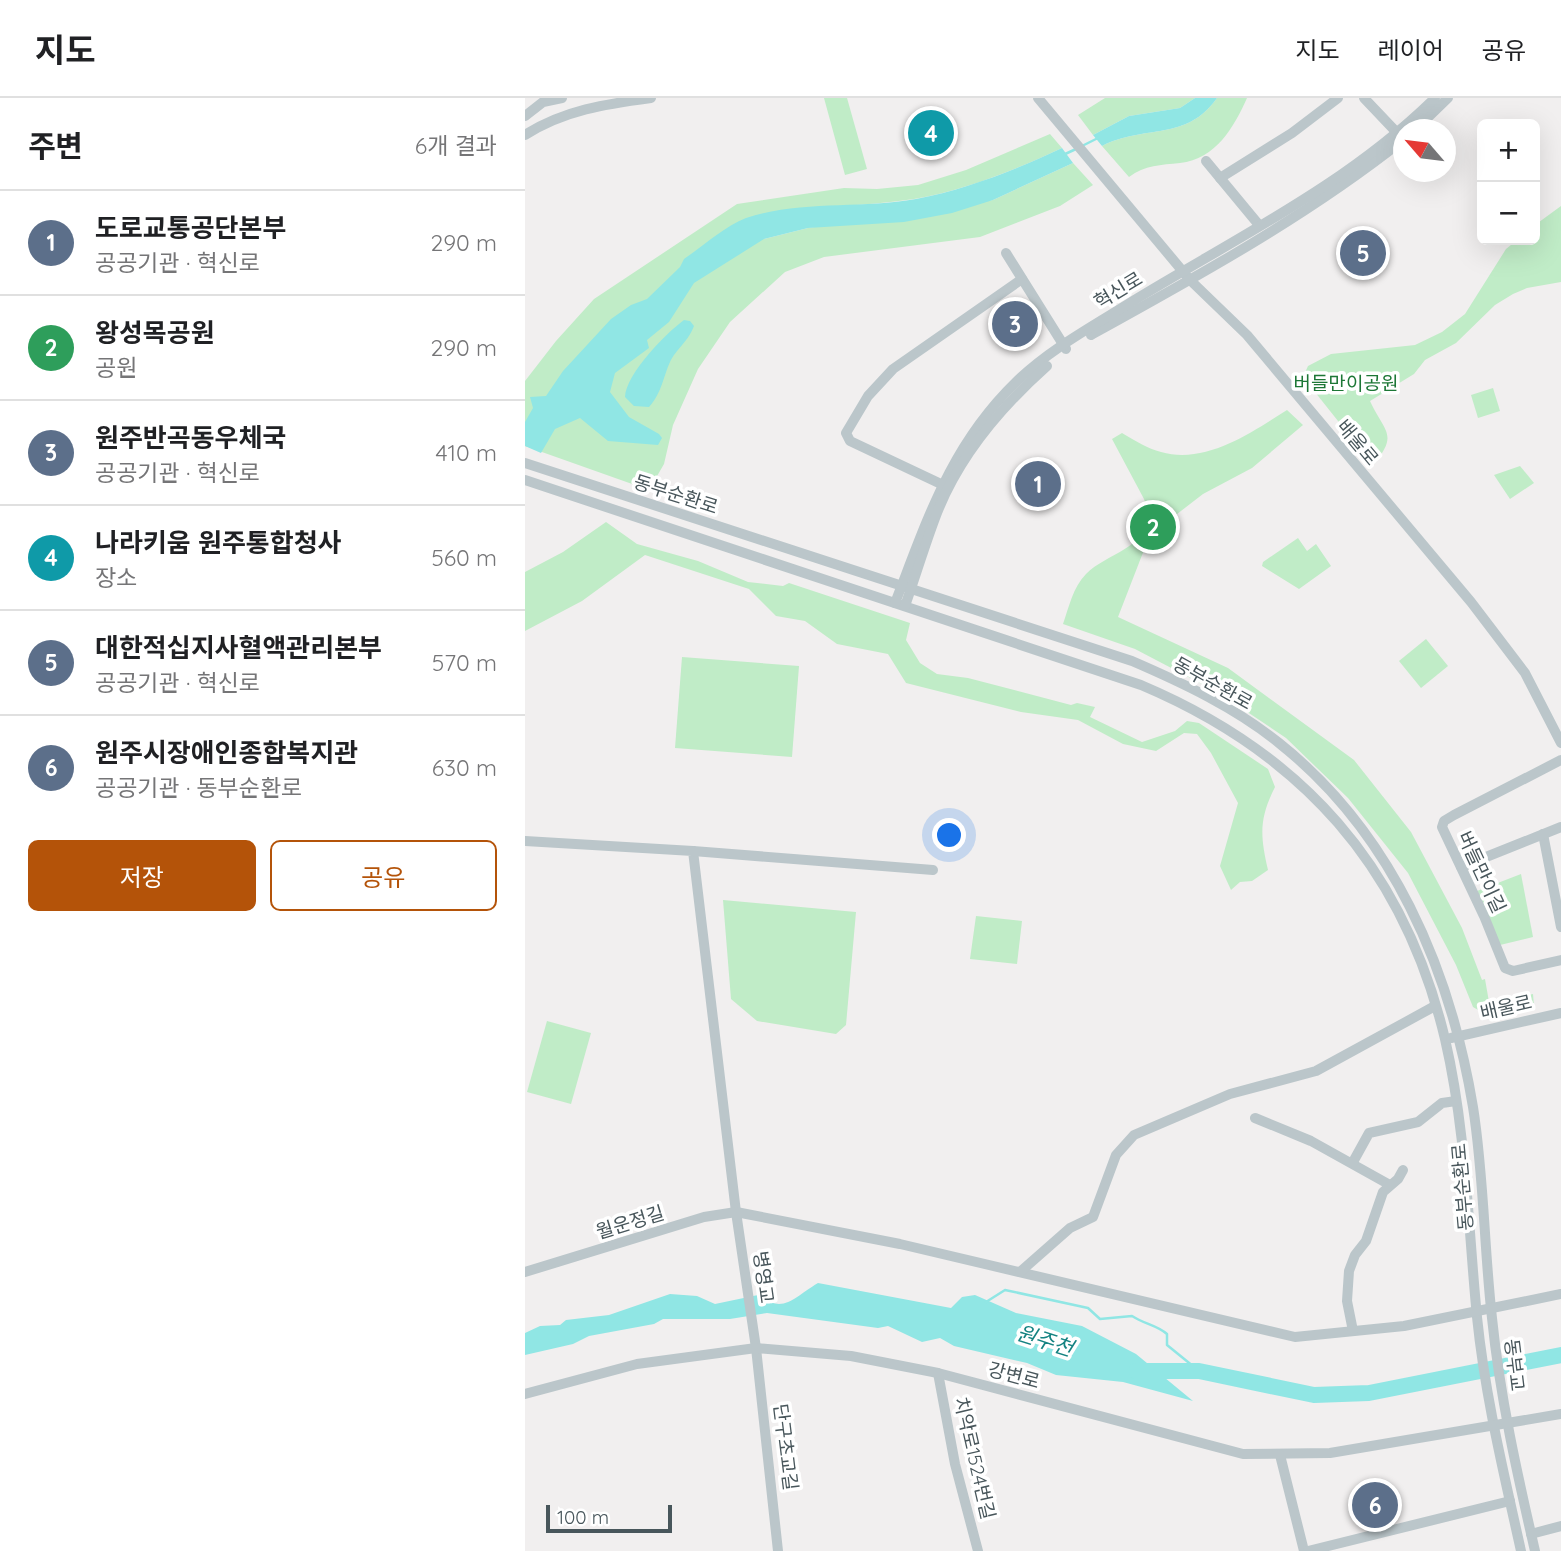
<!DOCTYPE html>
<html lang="ko">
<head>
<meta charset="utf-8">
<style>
  :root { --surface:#fff; --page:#f2f2f2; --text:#202124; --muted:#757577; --line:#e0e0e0; --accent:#b45309 }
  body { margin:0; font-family:Quicksand,"Noto Sans KR",sans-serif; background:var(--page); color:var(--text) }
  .controls { position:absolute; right:21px; top:21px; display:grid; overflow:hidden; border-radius:10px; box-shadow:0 7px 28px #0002 }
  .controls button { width:63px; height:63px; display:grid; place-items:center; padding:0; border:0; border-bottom:2px solid var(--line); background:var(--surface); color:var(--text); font:35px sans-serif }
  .compass { position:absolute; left:868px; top:21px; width:63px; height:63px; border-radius:50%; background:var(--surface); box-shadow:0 7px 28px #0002; rotate:298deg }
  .scale { position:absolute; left:21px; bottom:18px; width:126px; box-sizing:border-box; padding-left:7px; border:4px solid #48565b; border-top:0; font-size:19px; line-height:24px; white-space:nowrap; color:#48565b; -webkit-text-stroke:5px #fff; paint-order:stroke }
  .you { position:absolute; left:425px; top:738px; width:24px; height:24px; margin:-18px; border:5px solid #fff; border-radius:50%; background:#1a73e8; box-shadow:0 0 0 10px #1a73e833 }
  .badge { display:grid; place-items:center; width:46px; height:46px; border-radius:50%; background:var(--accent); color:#fff; font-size:23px; font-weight:700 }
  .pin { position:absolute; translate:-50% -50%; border:4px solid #fff; box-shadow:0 2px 7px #0006 }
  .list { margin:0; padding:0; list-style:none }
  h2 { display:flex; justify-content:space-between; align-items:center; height:91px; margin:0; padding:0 28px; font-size:30px }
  h2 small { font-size:23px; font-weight:400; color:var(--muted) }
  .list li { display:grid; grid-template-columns:46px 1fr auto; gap:21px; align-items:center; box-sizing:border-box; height:105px; padding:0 28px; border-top:2px solid var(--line) }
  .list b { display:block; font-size:26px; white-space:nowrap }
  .list p { margin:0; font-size:23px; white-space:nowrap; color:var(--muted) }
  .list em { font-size:23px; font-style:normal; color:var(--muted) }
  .actions { display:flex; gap:14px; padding:21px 28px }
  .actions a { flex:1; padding:16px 0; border:2px solid var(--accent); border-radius:10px; text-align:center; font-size:24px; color:var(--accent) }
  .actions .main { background:var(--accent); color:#fff }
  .map { position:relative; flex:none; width:1036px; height:1453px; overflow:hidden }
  header { display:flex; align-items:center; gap:42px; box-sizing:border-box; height:98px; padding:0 35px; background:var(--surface); border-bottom:2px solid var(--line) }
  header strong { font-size:33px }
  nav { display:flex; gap:38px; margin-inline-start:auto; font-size:24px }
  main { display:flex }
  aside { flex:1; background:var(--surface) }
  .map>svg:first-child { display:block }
  .green { fill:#c0ecc7 }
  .water { fill:#90e6e4 }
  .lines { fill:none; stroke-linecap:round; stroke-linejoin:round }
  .stream { stroke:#90e6e4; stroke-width:2.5 }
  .river { stroke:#90e6e4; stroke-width:16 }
  .minor { stroke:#bbc6ca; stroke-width:10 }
  .labels { text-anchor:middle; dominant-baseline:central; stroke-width:7; stroke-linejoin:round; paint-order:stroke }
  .street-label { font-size:19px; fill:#48565b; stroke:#fff }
  .park-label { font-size:19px; fill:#1d7736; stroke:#fff }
  .water-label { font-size:21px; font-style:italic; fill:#158382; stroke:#fff }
</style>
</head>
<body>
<header>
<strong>지도</strong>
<nav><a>지도</a><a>레이어</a><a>공유</a></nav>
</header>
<main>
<aside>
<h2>주변<small>6개 결과</small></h2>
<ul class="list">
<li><span class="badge" style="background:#5c6f8a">1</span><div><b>도로교통공단본부</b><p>공공기관 · 혁신로</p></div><em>290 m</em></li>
<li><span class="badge" style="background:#2e9e5b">2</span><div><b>왕성목공원</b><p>공원</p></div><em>290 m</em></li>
<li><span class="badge" style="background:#5c6f8a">3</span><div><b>원주반곡동우체국</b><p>공공기관 · 혁신로</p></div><em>410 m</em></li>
<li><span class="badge" style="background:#0f9aa8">4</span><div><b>나라키움 원주통합청사</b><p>장소</p></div><em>560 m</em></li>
<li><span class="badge" style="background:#5c6f8a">5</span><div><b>대한적십지사혈액관리본부</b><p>공공기관 · 혁신로</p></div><em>570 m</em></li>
<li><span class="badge" style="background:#5c6f8a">6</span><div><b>원주시장애인종합복지관</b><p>공공기관 · 동부순환로</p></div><em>630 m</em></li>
</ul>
<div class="actions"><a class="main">저장</a><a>공유</a></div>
</aside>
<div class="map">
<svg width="1036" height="1453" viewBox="0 0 1036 1453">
  <rect width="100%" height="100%" fill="#f1efef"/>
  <!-- green -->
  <g class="green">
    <polygon points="299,0 322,0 342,71 320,77"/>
    <polygon points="580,0 670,0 655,10 604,18 568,37 553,17"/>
    <path d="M692 0H722C709 29 691 61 655 65 636 67 620 67 604 79L577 48C620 26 661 44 692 0Z"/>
    <path d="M525 36 537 50C490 72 441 92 389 101 333 110 278 106 223 120L239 141 283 130 468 102 548 65 568 87 535 108 455 139 299 159 260 174 205 224 173 271 148 327 139 366 124 392 0 348V283L31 243 69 201 212 106 319 90 352 91 393 87 441 72Z"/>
    <path d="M1036 108V184L1002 190 988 196 970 207 931 245 900 262 889 276 845 303C860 335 874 336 848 367L778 279 783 268 806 256 890 247 917 234 940 216 981 151 992 142H1010V127Z"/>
    <polygon points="968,290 975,313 953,320 946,297"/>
    <path d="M762 312 778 327 727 370 678 396 643 423 619 452 593 519 703 570 829 662 886 734 937 830 957 882 960 881 964 904 1008 896 1009 908 960 916 948 909 931 867 883 775 823 700 761 640 694 595 610 551 538 526C544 509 548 489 561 476 585 452 635 449 619 401L587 341 597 335C609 342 623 351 636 354 681 367 727 334 762 312Z"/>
    <polygon points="995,368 1009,385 985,401 969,377"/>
    <path d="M81 424 112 446 173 463 223 484 258 488 264 485 385 525 381 542 395 565 412 576 443 580 546 607 552 605 570 609 565 619 617 644 650 633 662 623 674 625 743 671 750 689C734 721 735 737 743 772L727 783 715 784 706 792 695 768 713 705 686 655 672 636 659 635 631 653 598 646 553 622 496 614 381 585 363 556 312 546 280 523 251 518 224 491 120 457 57 503 0 533V474L38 454Z"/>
    <polygon points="773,440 782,453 791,446 806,468 774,491 737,468 738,464"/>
    <polygon points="901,541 923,568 896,590 874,563"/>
    <polygon points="157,559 274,568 267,659 150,650"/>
    <polygon points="996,776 1008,839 975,847 952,793"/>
    <polygon points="198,802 331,814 321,927 311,936 232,923 206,901"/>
    <polygon points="451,818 497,823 492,866 445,861"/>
    <polygon points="22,923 66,935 46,1006 2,994"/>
  </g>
  <!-- water -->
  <g class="water">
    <path d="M670 0H692C661 44 620 26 577 48L568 37 604 18 655 10Z"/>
    <path d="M537 50 548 65 468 102 427 115 379 124 283 130 239 141 169 185 144 224 122 242 124 250 90 275 85 294 104 319 134 336 137 340 133 347 83 343 55 320 30 331 16 355 0 348V324L8 310 5 299 21 298 38 273 86 221 106 207 122 201 155 169 159 161C178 148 200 128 221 120 276 102 334 111 391 101 442 91 490 72 537 50Z"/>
    <path d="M159 222 165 223 169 228C164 241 157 246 149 257 139 271 139 293 124 309L109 308 100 299C101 276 140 236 159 222Z"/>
    <path d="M293 1185 426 1210 437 1199 450 1197 491 1215 557 1228 611 1256 668 1303 598 1284 531 1277 502 1265 429 1248 415 1240 397 1244 363 1228 353 1230 242 1215 205 1221H138L129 1226 64 1238 48 1246 0 1257V1235L15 1228 35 1227 41 1222 84 1217 145 1196 172 1198 190 1206 233 1197C259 1217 269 1199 293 1185Z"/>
  </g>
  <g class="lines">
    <!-- stream -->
    <g class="stream">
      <polyline points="557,48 573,40"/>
      <polyline points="538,57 551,51"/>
      <path d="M461 1204 480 1192 563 1210 575 1221 607 1218C619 1226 632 1227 642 1236V1247L674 1273"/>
    </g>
    <!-- river -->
    <polyline class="river" points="611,1273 674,1273 789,1297 844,1295 1036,1257"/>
    <!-- minor -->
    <g class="minor">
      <polyline points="513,0 665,182 722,237 946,504 1000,575 1036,645"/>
      <polyline points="839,0 876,39"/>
      <polyline points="0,18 18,4 37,0"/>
      <polyline points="890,32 923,0"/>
      <path d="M0 37C39 12 81 6 126 0"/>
      <polyline points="681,63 734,127"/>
      <polyline points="695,80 767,35 813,0"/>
      <polyline points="481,155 541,251"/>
      <path d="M566 237C673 178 782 118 878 42"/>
      <path d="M0 365 607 563C658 585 711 610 754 645 867 735 925 870 948 1009 959 1078 959 1150 967 1220 975 1299 992 1375 1010 1453"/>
      <path d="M0 382 616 587C777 655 879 769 920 941 941 1031 943 1127 952 1219 960 1298 979 1376 996 1453"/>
      <polyline points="416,386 325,343 321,335 343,298 368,271 497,181"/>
      <path d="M370 505C402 423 425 348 491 284 525 251 568 228 608 203 711 140 823 86 910 0"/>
      <path d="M380 508C391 477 400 446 412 415 434 359 477 308 522 268"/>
      <polyline points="1036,662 929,717 919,723 917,729 959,818 980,870 988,873 1036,862"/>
      <polyline points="1018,736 1036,829"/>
      <polyline points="0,743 168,753 211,1114 231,1250 253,1453"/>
      <polyline points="168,753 408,772"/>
      <polyline points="936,769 1036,729"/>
      <polyline points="926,940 1036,915"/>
      <polyline points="730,1020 786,1043 865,1087"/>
      <polyline points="828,1064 844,1035 893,1024 917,1005 931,1003"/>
      <polyline points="0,1174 179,1119 211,1114 375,1146 770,1239 879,1228 1036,1196"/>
      <polyline points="495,1174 545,1130 568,1119 591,1057 609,1037 705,996 791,973 910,908"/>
      <polyline points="828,1233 822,1203 824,1173 830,1157 841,1143 858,1094 873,1081 878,1072"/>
      <polyline points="413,1275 430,1366 453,1453"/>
      <polyline points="0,1296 112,1266 231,1250 326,1258 413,1275 718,1356 805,1355 1036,1316"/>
      <polyline points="755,1357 779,1453"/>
      <polyline points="1006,1436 1036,1428"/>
      <polyline points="783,1453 985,1403"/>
    </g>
  </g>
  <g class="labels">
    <!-- street labels -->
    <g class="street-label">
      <text transform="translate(593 192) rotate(-31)">혁신로</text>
      <text transform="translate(833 344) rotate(50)">배울로</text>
      <text transform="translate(151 396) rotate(18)">동부순환로</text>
      <text transform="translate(688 585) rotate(29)">동부순환로</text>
      <text transform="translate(957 774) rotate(65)">버들만이길</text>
      <text transform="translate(981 909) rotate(-13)">배울로</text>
      <text transform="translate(937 1089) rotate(-95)">동부순환로</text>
      <text transform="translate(105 1124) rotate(-17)">월운정길</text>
      <text transform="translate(239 1179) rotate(82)">병영교</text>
      <text transform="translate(990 1267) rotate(83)">동부교</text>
      <text transform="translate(489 1277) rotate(15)">강변로</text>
      <text transform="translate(261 1349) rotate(83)">단구초교길</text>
      <text transform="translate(450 1360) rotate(77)">치악로1524번길</text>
    </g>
    <!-- park labels -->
    <g class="park-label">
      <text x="821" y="285">버들만이공원</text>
    </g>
    <!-- water labels -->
    <g class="water-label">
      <text transform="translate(520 1242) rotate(18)">원주천</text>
    </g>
  </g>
</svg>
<div class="controls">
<button>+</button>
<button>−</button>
</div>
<svg class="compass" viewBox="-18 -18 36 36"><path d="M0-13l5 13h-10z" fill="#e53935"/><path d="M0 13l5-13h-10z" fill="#757577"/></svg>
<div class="scale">100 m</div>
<div class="you"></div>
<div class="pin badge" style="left:513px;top:386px;background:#5c6f8a">1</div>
<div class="pin badge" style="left:628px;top:429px;background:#2e9e5b">2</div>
<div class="pin badge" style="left:490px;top:226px;background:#5c6f8a">3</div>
<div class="pin badge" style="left:406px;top:35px;background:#0f9aa8">4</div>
<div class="pin badge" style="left:838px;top:155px;background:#5c6f8a">5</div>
<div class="pin badge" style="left:850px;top:1407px;background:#5c6f8a">6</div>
</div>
</main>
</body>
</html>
